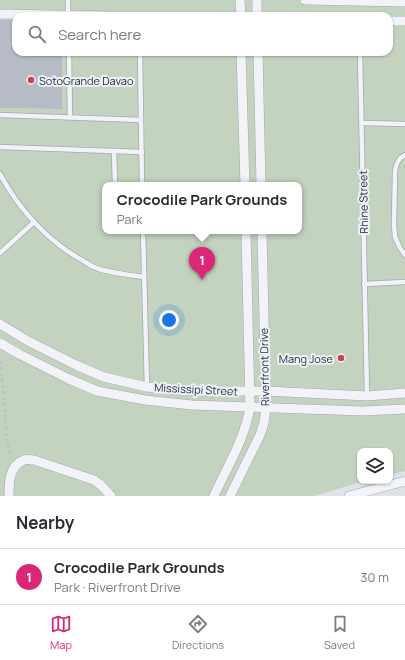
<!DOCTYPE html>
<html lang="en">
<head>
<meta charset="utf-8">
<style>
  :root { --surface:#fff; --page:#f7f7f7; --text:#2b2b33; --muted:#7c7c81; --line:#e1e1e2; --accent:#db2777 }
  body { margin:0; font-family:Manrope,sans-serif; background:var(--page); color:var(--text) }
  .controls { position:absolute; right:12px; bottom:12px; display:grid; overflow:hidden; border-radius:8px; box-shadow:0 1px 3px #0004 }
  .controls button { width:36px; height:36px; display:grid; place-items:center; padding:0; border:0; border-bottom:1px solid var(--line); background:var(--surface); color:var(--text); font:20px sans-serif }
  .you { position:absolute; left:169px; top:320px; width:14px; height:14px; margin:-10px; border:3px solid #fff; border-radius:50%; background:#1a73e8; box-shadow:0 0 0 6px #1a73e833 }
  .badge { display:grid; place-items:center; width:26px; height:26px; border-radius:50%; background:var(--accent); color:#fff; font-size:13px; font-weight:700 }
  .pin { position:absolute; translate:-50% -33px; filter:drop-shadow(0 1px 2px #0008) }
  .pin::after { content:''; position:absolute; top:21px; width:14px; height:12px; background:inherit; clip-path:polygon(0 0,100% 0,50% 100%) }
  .popup { position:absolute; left:102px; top:182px; width:200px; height:52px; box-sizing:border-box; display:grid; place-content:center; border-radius:8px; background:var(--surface); filter:drop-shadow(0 1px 3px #0005); font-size:13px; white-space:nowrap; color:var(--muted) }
  .popup b { font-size:15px; color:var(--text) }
  .popup::after { content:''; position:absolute; left:50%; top:100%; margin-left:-8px; border:8px solid transparent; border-top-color:var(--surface) }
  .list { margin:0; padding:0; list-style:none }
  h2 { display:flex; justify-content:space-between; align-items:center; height:52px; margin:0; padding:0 16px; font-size:17px }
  h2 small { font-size:13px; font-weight:400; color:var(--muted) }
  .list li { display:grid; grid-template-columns:26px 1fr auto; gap:12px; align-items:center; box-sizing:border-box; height:56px; padding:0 16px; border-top:1px solid var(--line) }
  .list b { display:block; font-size:15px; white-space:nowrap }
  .list p { margin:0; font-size:13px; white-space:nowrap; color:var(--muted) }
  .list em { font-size:13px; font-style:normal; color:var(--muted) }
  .icon { flex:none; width:22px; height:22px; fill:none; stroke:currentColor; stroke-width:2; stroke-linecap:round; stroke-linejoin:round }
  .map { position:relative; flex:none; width:405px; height:496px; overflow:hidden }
  .search { position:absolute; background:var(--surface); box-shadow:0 1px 3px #0004; left:12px; right:12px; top:12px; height:44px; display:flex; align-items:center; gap:10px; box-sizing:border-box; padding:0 14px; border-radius:12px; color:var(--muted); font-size:15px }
  .sheet { height:108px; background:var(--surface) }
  nav { display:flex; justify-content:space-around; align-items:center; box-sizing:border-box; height:56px; border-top:1px solid var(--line); background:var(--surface); font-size:11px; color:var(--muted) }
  nav a { display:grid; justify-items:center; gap:2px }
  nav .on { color:var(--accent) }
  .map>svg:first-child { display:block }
  .green { fill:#c4d3c0; fill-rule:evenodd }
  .building { fill:#b6bbc5 }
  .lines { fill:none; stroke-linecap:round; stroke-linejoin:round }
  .lane-casing { stroke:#a4a9b2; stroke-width:6 }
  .street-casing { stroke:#a4a9b2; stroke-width:10 }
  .path { stroke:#bcc0c7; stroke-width:2; stroke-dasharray:3 3; stroke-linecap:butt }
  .lane { stroke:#f1f3f7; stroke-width:4.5 }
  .street { stroke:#f1f3f7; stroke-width:9 }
  .poi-dot { fill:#d14051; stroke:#eef1f6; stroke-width:1.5 }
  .labels { text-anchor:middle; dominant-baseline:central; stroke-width:4; stroke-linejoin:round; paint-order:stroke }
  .poi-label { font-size:11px; fill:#272f40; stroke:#eef1f6; text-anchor:start }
  .street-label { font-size:11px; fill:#272f40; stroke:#eef1f6 }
</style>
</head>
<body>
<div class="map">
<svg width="405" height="496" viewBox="0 0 405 496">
  <rect width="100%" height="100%" fill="#dfe2e8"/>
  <!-- green -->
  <path class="green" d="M0 0H405V471L390 475V451H360V481H364L314 496H0V108L62 109V52H389V16H16V20H0ZM105 185H299V231H105Z"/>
  <!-- building -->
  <polygon class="building" points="0,20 16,20 16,52 62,52 62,109 0,108"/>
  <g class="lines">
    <!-- lane casing -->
    <g class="lane-casing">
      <g id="lane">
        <polyline points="68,0 68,16"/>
        <polyline points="69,52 70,117"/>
        <polyline points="140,52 142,185"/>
        <polyline points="360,52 367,396"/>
        <polyline points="0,115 141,120"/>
        <polyline points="361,123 405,124"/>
        <polyline points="0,147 142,152"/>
        <polyline points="114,151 115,185"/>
        <path d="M405 155C398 158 396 164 395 171L394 224 395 237 400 248 405 255"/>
        <path d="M0 174C19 209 47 241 82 260 87 263 91 266 96 268 111 273 128 275 144 277"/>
        <polyline points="143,231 147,387"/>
        <polyline points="0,253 34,222"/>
        <polyline points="364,284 405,282"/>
      </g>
    </g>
    <!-- street casing -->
    <g class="street-casing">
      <g id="street">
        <polyline points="240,0 241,16"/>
        <polyline points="257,0 257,16"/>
        <polyline points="305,0 405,2"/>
        <polyline points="0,14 109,16"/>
        <polyline points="389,21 405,21"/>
        <polyline points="241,52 245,185"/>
        <polyline points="258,52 261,185"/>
        <polyline points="0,324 28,341 76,365 104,377 147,387 194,391 266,391 367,396 405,393"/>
        <polyline points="0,343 19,354 69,379 97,391 145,400 192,405 250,407 363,411 405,409"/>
        <path d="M9 496C9 483 9 466 24 460 27 459 31 460 34 460L94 480 101 485 111 496"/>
        <path d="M214 496C227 467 245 439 250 407L246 231"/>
        <polyline points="230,496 260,435 264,423 266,407 262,231"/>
        <polyline points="349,496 405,481"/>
      </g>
    </g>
    <!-- path -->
    <path class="path" d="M0 361C2 376 4 392 5 407 6 424 4 441 12 456"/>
    <!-- lane -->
    <use href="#lane" class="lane"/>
    <!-- street -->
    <use href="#street" class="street"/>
  </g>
  <!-- markers -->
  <g class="poi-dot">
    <circle cx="31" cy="80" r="4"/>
    <circle cx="341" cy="358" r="4"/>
  </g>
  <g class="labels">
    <!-- poi labels -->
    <g class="poi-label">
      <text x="39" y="80">SotoGrande Davao</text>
      <text x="333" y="358" text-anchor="end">Mang Jose</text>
    </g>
    <!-- street labels -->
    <g class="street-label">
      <text transform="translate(363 202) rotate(-91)">Rhine Street</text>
      <text transform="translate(264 367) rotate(-91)">Riverfront Drive</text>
      <text transform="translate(196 389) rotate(3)">Mississipi Street</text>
    </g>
  </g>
</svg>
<div class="controls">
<button><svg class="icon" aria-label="layers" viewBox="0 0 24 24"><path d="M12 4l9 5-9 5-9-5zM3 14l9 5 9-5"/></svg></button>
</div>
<div class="you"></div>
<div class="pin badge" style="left:202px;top:280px">1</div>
<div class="popup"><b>Crocodile Park Grounds</b>Park</div>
<div class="search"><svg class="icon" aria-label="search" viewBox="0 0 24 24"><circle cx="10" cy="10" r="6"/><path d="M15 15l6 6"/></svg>Search here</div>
</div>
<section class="sheet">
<h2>Nearby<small></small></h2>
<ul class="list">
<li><span class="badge">1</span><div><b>Crocodile Park Grounds</b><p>Park · Riverfront Drive</p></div><em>30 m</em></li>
</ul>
</section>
<nav>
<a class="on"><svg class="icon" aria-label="map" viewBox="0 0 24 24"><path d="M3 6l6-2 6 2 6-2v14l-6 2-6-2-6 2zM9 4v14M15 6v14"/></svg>Map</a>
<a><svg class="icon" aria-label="directions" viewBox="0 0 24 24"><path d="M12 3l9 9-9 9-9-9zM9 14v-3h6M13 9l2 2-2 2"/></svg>Directions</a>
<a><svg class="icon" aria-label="saved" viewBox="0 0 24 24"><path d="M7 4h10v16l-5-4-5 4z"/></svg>Saved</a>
</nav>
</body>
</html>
